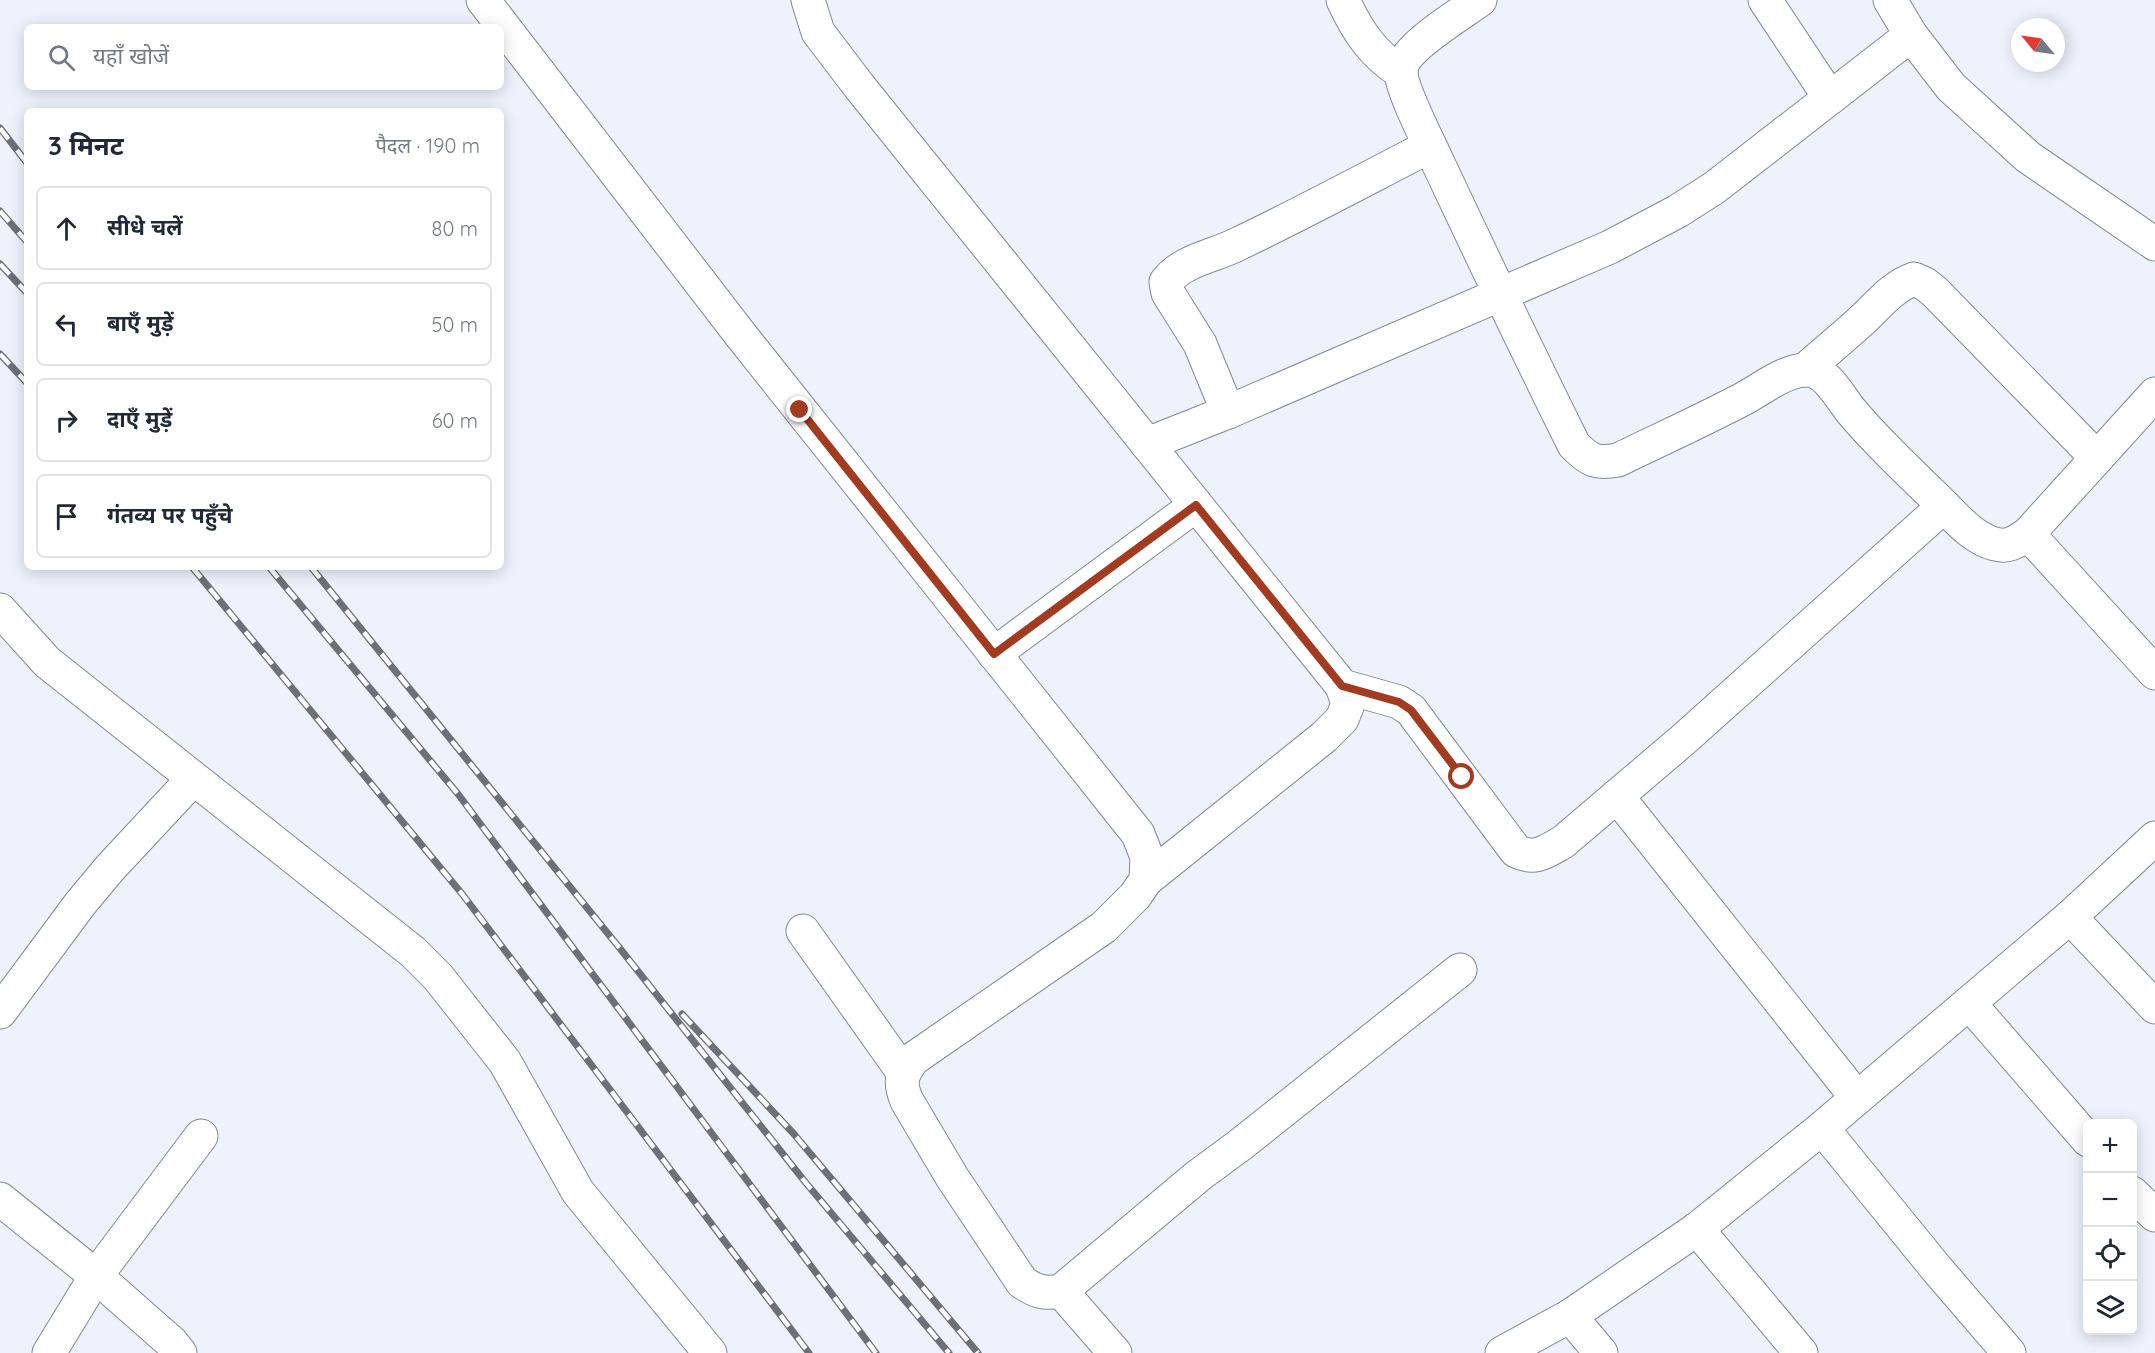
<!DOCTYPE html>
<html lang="hi">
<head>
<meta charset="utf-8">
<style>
  :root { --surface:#fff; --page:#f2f2f3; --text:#1f2937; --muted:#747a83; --line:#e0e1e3 }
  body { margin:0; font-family:Quicksand,"Noto Sans Devanagari",sans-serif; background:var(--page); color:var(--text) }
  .controls { position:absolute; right:18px; bottom:18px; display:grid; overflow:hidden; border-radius:9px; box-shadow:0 3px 15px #0003 }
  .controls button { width:54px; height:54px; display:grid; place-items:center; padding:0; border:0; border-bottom:2px solid var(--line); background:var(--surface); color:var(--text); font:30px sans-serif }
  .compass { position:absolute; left:2011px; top:18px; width:54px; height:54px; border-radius:50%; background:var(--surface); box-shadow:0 3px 15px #0003; rotate:299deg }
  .stop { position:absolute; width:18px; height:18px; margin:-14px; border:4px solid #a33b21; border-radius:50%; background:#fff }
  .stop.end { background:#a33b21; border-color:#fff; box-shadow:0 2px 6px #0008 }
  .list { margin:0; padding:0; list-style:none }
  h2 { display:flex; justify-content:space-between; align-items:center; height:78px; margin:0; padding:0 24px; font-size:26px }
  h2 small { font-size:20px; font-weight:400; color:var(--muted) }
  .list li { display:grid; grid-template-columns:39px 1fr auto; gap:18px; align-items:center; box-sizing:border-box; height:84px; margin:0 12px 12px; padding:0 12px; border:2px solid var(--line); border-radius:9px }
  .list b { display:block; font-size:22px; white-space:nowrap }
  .list em { font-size:20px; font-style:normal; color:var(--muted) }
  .icon { flex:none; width:33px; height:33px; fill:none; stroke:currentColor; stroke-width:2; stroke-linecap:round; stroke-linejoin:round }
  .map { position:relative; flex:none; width:2155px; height:1353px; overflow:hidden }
  .search { position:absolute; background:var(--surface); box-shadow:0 3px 15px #0003; left:24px; top:24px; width:480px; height:66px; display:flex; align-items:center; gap:15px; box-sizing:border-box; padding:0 21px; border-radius:9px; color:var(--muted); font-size:22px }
  .panel { position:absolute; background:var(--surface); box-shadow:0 3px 15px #0003; left:24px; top:108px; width:480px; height:462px; border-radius:9px }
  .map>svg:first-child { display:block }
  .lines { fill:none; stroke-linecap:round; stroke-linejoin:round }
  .minor-casing { stroke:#818897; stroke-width:35 }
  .minor { stroke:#fff; stroke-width:33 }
  .rail-casing { stroke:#6c7077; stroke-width:7 }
  .rail { stroke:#fff; stroke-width:4.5; stroke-dasharray:14; stroke-linecap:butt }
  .route { stroke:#a33b21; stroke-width:8 }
</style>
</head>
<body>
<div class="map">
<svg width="2155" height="1353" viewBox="0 0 2155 1353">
  <rect width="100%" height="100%" fill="#edf2fc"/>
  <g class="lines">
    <!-- minor casing -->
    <g class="minor-casing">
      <g id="minor">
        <path d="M483 0 740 334 1138 834 1147 857 1146 880 1135 896 1104 927 913 1059C901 1075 899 1083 907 1101L952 1177 1022 1282C1036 1292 1045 1294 1061 1291L1198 1176 1240 1145 1460 970"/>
        <polyline points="808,0 818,32 859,86 1342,686 1348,704 1342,719 1324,737 1146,880"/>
        <path d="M1343 0C1357 30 1372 54 1401 72"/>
        <path d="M1480 0C1461 14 1401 49 1401 72 1401 89 1431 147 1439 165 1483 259 1528 352 1574 445 1590 461 1596 464 1618 460 1659 440 1701 421 1741 400 1759 391 1786 369 1807 370 1827 370 1840 398 1852 412 1877 442 1906 469 1935 497 1952 513 1971 538 1995 544 2009 548 2017 541 2028 534L2155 394"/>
        <polyline points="1765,0 1830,98"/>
        <polyline points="1890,0 1911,35 1951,87 2028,157 2155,244"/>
        <path d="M1805 370C1823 354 1841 339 1859 323 1876 308 1891 287 1914 279L1925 284 1935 292 2097 458"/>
        <path d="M1228 412 1200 344 1168 293 1166 282C1182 260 1215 256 1238 244 1303 213 1366 179 1430 146"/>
        <polyline points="1147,444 1228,412 1610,247 1678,211 1714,188 1911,35"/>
        <polyline points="2028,534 2155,673"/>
        <polyline points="0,610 47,662 413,952 438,977 505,1062 578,1192 710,1353"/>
        <polyline points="994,654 1196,505"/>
        <path d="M1342 686 1399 702 1411 710 1516 851C1535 861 1547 851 1563 842L1684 739 1944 506"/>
        <polyline points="1617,796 1857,1098"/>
        <polyline points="2070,917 2155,1007"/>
        <polyline points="803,931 903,1072"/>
        <polyline points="1969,1003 2088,1140"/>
        <polyline points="0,1012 80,904 110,868 193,779"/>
        <polyline points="1822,1128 1936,1268 2009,1353"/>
        <polyline points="2132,1193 2155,1215"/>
        <polyline points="0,1199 96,1276 172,1343 180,1353"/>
        <polyline points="1697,1229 1801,1353"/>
        <polyline points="1061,1291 1115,1353"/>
        <polyline points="1570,1316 1601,1353"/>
        <polyline points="49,1353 96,1276 201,1136"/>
        <polyline points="1502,1353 1570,1316 1697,1229 1822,1128 2070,917 2155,838"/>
      </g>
    </g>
    <!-- minor -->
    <use href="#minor" class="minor"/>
    <!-- rail casing -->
    <g class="rail-casing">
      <g id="rail">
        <polyline points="0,128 27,163"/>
        <polyline points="0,211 27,242"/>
        <polyline points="0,264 27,293"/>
        <polyline points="0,354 27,383"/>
        <polyline points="192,567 463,895 809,1353"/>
        <polyline points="269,567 458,794 876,1353"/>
        <polyline points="311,567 618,946 806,1183 949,1353"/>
        <polyline points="682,1014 793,1133 978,1353"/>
      </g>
    </g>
    <!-- rail -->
    <use href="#rail" class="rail"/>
  </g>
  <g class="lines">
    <!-- route -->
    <polyline class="route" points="800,410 994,654 1196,505 1342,686 1399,702 1411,710 1462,777"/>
  </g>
</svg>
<div class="controls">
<button>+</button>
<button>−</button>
<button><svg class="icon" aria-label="locate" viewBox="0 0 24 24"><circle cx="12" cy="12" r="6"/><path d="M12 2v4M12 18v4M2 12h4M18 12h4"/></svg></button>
<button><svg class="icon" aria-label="layers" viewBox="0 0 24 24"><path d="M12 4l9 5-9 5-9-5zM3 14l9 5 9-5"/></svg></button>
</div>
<svg class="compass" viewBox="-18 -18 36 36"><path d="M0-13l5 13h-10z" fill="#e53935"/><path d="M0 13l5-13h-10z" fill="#747a83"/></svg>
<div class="stop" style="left:1462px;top:777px"></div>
<div class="stop end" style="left:800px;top:410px"></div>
<div class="search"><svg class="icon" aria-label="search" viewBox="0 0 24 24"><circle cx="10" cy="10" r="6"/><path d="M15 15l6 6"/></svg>यहाँ खोजें</div>
<section class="panel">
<h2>3 मिनट<small>पैदल · 190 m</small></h2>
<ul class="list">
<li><svg class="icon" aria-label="ahead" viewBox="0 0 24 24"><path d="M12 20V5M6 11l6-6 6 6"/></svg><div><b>सीधे चलें</b></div><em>80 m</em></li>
<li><svg class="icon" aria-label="left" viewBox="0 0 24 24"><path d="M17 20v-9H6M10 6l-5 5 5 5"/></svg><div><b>बाएँ मुड़ें</b></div><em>50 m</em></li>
<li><svg class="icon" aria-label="right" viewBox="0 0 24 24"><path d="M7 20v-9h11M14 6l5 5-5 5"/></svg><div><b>दाएँ मुड़ें</b></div><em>60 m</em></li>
<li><svg class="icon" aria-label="arrive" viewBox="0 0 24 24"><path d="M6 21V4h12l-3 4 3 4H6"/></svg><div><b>गंतव्य पर पहुँचे</b></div></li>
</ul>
</section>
</div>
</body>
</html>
